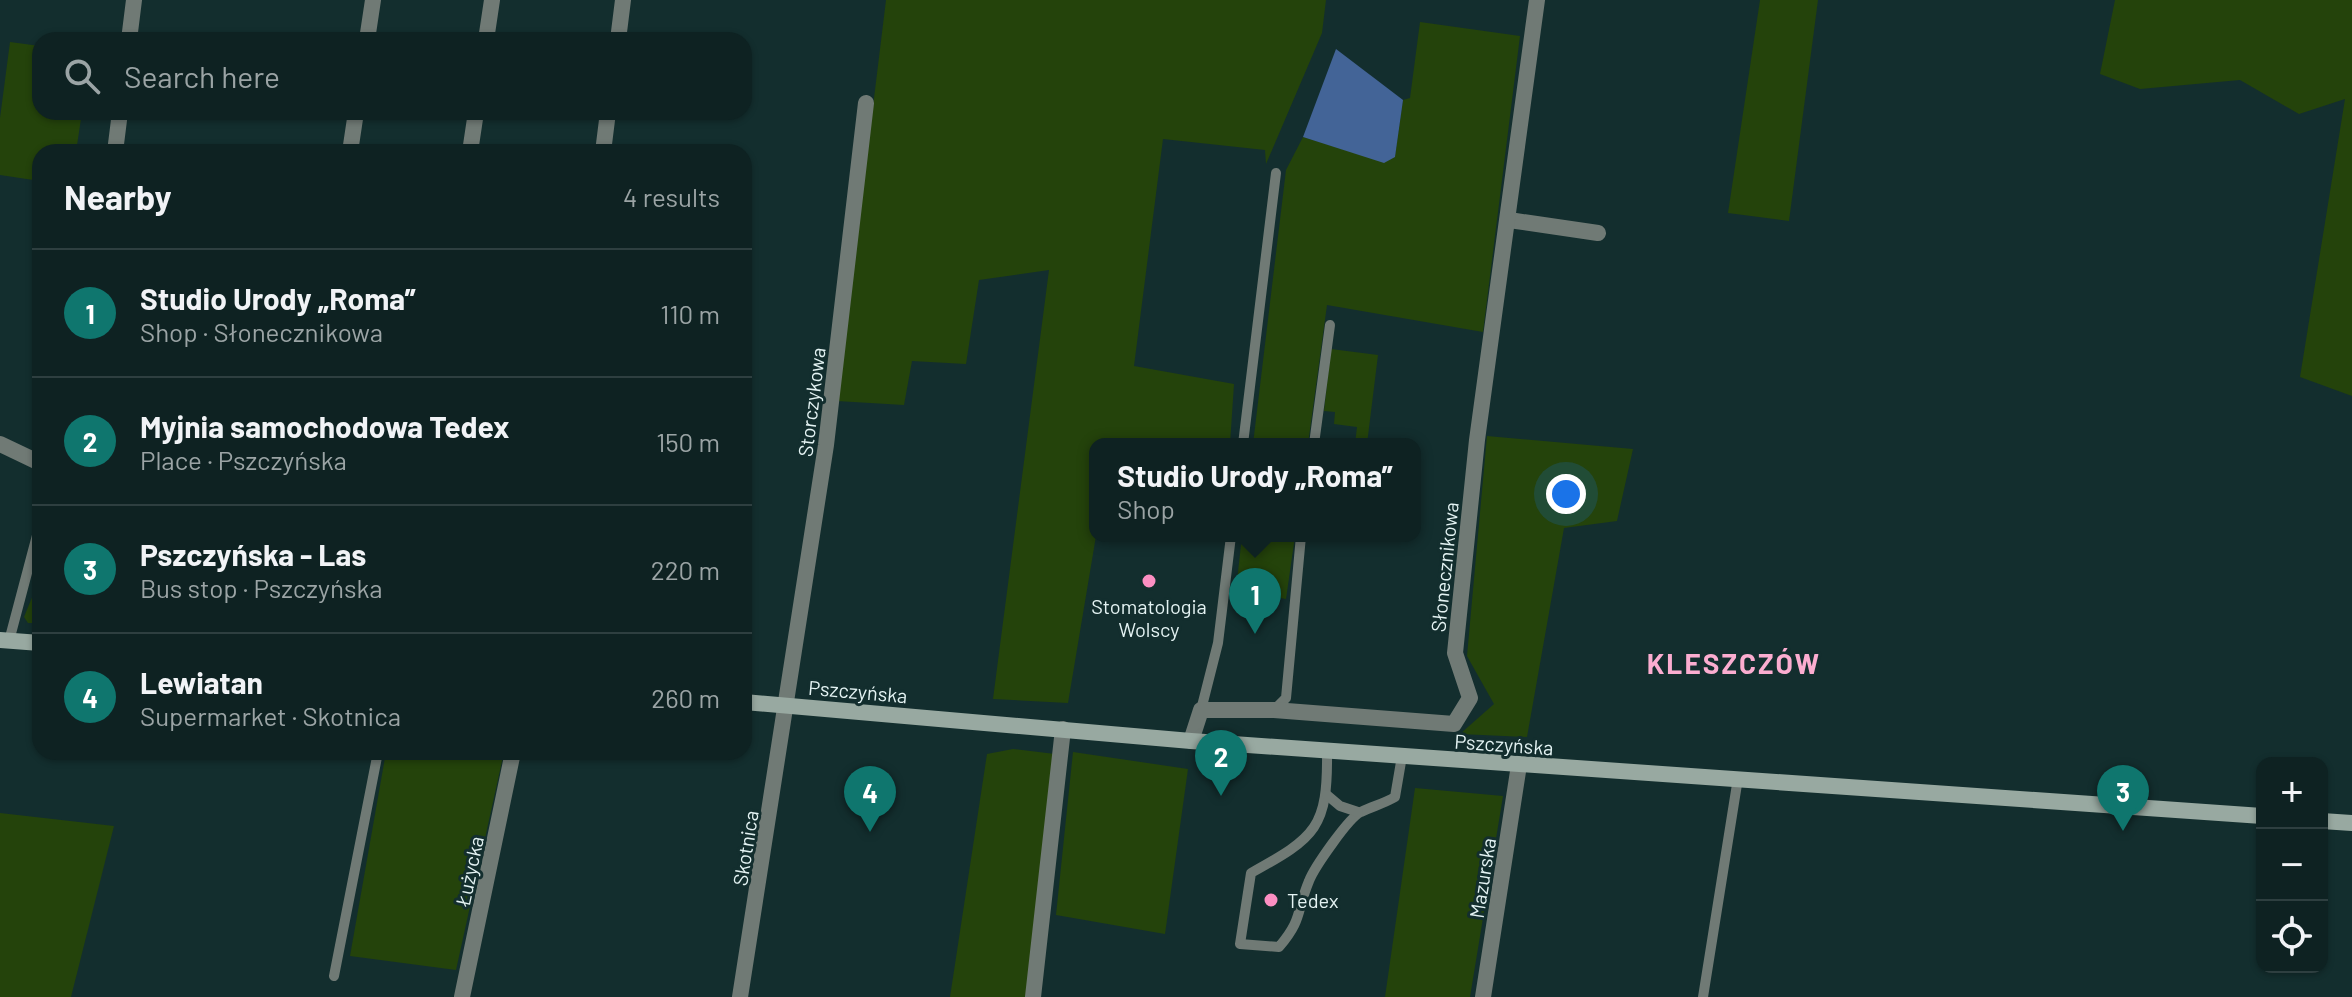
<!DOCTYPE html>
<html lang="en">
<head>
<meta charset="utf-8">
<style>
  :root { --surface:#0e2222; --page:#1c2f2f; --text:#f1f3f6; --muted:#9ba4a5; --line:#2e3f40; --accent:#0f766e }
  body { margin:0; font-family:Barlow,sans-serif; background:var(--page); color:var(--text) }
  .controls { position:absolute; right:24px; bottom:24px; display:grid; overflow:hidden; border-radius:16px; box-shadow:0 2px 6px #0004 }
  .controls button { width:72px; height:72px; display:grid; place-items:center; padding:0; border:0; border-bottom:2px solid var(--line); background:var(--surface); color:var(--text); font:40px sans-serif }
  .you { position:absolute; left:1566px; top:494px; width:28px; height:28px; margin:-20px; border:6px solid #fff; border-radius:50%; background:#1a73e8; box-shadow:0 0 0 12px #1a73e833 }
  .badge { display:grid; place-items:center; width:52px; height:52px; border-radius:50%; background:var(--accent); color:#fff; font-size:26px; font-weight:700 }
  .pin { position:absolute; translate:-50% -66px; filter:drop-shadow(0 2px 4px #0008) }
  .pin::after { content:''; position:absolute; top:42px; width:28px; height:24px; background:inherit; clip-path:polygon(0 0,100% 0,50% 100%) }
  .popup { position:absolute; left:1089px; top:438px; width:332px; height:104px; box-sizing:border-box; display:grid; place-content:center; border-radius:16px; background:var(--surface); filter:drop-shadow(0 2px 6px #0005); font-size:26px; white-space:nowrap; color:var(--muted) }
  .popup b { font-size:30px; color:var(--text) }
  .popup::after { content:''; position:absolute; left:50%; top:100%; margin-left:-16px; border:16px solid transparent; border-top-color:var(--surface) }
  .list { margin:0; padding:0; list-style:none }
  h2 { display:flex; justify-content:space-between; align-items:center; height:104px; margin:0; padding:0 32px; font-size:34px }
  h2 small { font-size:26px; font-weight:400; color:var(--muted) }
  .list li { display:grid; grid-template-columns:52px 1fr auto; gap:24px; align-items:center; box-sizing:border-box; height:128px; padding:0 32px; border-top:2px solid var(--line) }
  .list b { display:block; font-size:30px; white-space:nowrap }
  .list p { margin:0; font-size:26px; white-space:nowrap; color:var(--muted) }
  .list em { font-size:26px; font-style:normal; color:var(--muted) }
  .icon { flex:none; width:44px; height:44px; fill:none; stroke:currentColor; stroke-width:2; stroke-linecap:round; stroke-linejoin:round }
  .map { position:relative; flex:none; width:2352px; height:997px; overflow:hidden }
  .search { position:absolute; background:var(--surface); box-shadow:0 2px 6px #0004; left:32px; top:32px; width:720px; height:88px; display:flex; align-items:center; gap:20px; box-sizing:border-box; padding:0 28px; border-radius:24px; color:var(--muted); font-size:30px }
  .panel { position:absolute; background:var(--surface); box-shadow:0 2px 6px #0004; left:32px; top:144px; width:720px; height:616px; border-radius:24px }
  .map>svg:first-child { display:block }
  .green { fill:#24430b }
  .water { fill:#436497 }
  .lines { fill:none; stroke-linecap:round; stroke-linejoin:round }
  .service { stroke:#707a75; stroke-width:10 }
  .minor { stroke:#707a75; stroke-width:16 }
  .secondary { stroke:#98a9a1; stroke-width:16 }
  .poi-dot { fill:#fc8fc2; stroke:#132e2e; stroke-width:3 }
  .labels { text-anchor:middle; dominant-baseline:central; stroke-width:6; stroke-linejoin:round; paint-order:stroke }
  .street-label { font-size:20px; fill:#e4f3f3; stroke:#132e2e }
  .poi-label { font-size:20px; fill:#e4f3f3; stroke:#132e2e }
  .district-label { font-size:28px; font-weight:bold; letter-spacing:2px; fill:#fbadd0; stroke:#132e2e }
</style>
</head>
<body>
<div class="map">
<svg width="2352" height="997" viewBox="0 0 2352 997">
  <rect width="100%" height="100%" fill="#132e2e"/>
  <!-- green -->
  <g class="green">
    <polygon points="886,0 1326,0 1322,33 1266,164 1265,150 1163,139 1134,366 1234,384 1230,444 1095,444 1096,536 1068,703 993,699 1049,270 979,280 966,364 912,361 904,405 837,401"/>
    <polygon points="1760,0 1818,0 1789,221 1728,213"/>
    <polygon points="2115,0 2352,0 2352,396 2300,377 2345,99 2299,114 2240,80 2140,89 2100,74"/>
    <polygon points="1420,22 1520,36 1483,332 1327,305 1308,444 1253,444 1286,170 1303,137 1385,162 1395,156 1403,100 1410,98"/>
    <polygon points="10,42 40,46 40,112 82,112 76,152 40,152 40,181 0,175 0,118"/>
    <polygon points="1331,349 1378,355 1367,444 1355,444 1357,427 1334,424 1335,412 1324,411"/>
    <polygon points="1487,436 1633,449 1617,521 1564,528 1527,737 1460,734 1494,704 1467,656"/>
    <polygon points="1242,536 1295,536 1286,599 1236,590"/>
    <polygon points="40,593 40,623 28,623 24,617 33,595"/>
    <polygon points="1013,749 1055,754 1026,997 950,997 987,754"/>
    <polygon points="386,752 504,752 456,970 350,956"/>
    <polygon points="1073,752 1188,769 1165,934 1056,915"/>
    <polygon points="1415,788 1503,796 1470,997 1385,997"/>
    <polygon points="0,813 114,826 71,997 0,997"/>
  </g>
  <!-- water -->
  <polygon class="water" points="1336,49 1403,100 1395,157 1384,163 1303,137"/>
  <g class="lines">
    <!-- service -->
    <g class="service">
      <polyline points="1243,444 1276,173"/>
      <polyline points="1314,444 1330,325"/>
      <polyline points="9,641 40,524"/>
      <polyline points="1201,710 1218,643 1231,536"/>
      <polyline points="1274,710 1286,698 1301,536"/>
      <path d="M1327 751C1328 828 1316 837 1251 873L1240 944 1279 947C1303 919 1296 912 1309 881 1314 868 1349 817 1361 812 1373 806 1383 804 1395 797L1402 756"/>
      <polyline points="1327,795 1340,806 1358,812"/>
      <polyline points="334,976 378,752"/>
      <polyline points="1703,997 1738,778"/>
    </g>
    <!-- minor -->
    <g class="minor">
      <polyline points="129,40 134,0"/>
      <polyline points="367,40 373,0"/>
      <polyline points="486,40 492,0"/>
      <polyline points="618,40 623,0"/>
      <polyline points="115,152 120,112"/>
      <polyline points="350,152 356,112"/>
      <polyline points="470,152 476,112"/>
      <polyline points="603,152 608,112"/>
      <polyline points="1509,220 1598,233"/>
      <polyline points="0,444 40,463"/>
      <polyline points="1191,741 1201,710 1274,710 1454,724 1470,698 1455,653 1477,440 1537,0"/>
      <polyline points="462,997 513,752"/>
      <polyline points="740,997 826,445 866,103"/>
      <polyline points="1033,997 1063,729"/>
      <polyline points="1483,997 1519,765"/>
    </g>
    <!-- secondary -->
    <g class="secondary">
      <polyline points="0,640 40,643"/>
      <polyline points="744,702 1191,741 2262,816"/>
      <polyline points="2322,821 2352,823"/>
    </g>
  </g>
  <!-- markers -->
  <g class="poi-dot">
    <circle cx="1149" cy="581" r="8"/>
    <circle cx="1271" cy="900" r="8"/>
  </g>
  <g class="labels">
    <!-- street labels -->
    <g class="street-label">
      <text transform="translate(811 402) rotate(-83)">Storczykowa</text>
      <text transform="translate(1444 567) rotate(-84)">Słonecznikowa</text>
      <text transform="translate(858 691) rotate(5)">Pszczyńska</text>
      <text transform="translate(1504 744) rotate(4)">Pszczyńska</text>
      <text transform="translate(745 848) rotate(-81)">Skotnica</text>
      <text transform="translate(469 871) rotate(-78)">Łużycka</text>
      <text transform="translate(1482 878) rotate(-81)">Mazurska</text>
    </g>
    <!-- poi labels -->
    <g class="poi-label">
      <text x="1149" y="606">Stomatologia<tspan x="1149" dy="23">Wolscy</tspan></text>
      <text x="1287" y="900" text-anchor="start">Tedex</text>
    </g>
    <!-- district labels -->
    <g class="district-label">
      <text x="1734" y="663">KLESZCZÓW</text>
    </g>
  </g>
</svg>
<div class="controls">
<button>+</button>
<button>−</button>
<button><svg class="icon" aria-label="locate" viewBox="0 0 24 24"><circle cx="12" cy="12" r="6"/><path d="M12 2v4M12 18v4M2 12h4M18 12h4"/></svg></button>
</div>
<div class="you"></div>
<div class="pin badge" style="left:1255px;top:634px">1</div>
<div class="popup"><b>Studio Urody „Roma”</b>Shop</div>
<div class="pin badge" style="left:1221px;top:796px">2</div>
<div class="pin badge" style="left:2123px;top:831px">3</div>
<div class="pin badge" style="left:870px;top:832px">4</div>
<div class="search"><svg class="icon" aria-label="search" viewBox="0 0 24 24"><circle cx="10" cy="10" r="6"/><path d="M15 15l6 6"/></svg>Search here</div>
<section class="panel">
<h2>Nearby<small>4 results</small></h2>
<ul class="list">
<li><span class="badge">1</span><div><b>Studio Urody „Roma”</b><p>Shop · Słonecznikowa</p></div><em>110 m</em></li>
<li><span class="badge">2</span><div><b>Myjnia samochodowa Tedex</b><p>Place · Pszczyńska</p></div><em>150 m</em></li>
<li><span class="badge">3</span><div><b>Pszczyńska - Las</b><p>Bus stop · Pszczyńska</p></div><em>220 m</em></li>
<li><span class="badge">4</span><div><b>Lewiatan</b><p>Supermarket · Skotnica</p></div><em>260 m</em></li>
</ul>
</section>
</div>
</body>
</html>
